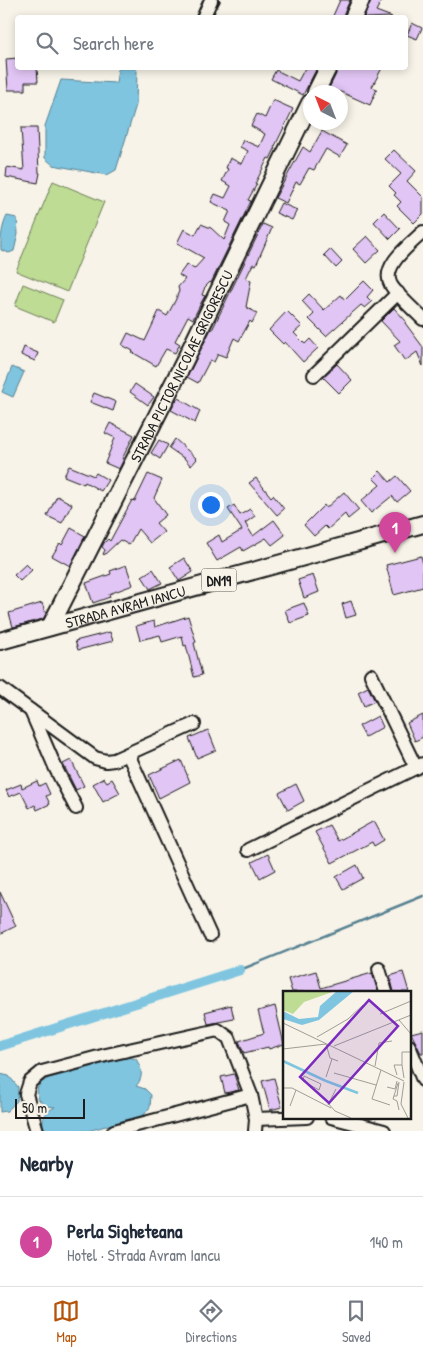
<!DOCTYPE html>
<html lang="en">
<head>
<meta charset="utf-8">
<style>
  :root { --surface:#fff; --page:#f2f2f3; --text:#1f2937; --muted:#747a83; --line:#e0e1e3; --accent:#b45309 }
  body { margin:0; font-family:"Patrick Hand",sans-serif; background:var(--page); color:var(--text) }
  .compass { position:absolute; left:303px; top:85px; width:45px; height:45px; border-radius:50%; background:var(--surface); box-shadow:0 2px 8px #0003; rotate:318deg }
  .scale { position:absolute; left:15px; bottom:12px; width:70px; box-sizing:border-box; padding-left:5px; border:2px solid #1c1c1c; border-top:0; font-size:14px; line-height:18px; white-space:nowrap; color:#1c1c1c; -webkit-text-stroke:4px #f7f3e8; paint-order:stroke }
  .you { position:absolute; left:210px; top:504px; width:18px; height:18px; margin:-12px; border:4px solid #fff; border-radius:50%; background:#1a73e8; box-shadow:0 0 0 8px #1a73e833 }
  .badge { display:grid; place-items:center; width:32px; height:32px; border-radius:50%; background:var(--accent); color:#fff; font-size:16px; font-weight:700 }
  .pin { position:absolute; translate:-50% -41px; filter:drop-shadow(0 1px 2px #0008) }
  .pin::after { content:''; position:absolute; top:26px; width:18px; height:15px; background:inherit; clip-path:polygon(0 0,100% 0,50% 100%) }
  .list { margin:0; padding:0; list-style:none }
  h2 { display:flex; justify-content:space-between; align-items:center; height:65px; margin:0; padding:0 20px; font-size:21px }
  h2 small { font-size:16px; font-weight:400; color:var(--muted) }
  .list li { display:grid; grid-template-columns:32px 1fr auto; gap:15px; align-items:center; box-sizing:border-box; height:90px; padding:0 20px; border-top:1px solid var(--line) }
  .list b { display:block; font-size:19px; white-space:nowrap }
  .list p { margin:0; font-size:16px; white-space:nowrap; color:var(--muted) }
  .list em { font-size:16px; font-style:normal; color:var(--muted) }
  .icon { flex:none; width:28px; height:28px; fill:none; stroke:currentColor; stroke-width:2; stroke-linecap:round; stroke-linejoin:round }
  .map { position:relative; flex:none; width:423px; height:1131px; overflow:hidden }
  .search { position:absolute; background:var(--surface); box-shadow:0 2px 8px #0003; left:15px; right:15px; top:15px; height:55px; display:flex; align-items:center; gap:12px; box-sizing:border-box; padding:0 18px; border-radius:5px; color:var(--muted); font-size:19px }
  .sheet { height:155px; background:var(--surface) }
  nav { display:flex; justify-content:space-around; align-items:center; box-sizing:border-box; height:70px; border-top:1px solid var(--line); background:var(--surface); font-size:14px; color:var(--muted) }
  nav a { display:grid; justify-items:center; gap:2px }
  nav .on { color:var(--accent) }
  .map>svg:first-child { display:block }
  .green { fill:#bedc94; stroke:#6d7c58 }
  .water { fill:#7fc5e0; stroke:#578192 }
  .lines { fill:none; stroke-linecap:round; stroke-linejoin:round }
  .stream { stroke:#578192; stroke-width:2.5 }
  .canal { stroke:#7fc5e0; stroke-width:10 }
  .building { fill:#e1c5f4; stroke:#1c1c1c }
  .minor-casing { stroke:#1c1c1c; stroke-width:16 }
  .major-casing { stroke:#1c1c1c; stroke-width:20 }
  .minor { stroke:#f7f3e8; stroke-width:12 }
  .major { stroke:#f7f3e8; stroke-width:16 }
  .rail { stroke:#1c1c1c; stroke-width:2.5; stroke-dasharray:8 4; stroke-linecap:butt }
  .labels { text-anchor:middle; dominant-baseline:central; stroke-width:4; stroke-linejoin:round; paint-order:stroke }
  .shield { fill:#f7f3e8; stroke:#5e5c59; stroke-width:1 }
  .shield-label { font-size:14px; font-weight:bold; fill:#1c1c1c }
  .street-label { font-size:15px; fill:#1c1c1c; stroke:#f7f3e8 }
  .inset-river { fill:none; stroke:#7fc5e0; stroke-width:2.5 }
  .inset-road { fill:none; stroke:#9f9d96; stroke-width:1 }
  .view { fill:#7b2cbf; fill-opacity:0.15; stroke:#7b2cbf; stroke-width:2.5 }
  .inset-edge { fill:none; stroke:#1c1c1c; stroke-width:2.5 }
</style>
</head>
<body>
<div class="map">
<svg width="423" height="1131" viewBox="0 0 423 1131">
  <rect width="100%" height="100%" fill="#f7f3e8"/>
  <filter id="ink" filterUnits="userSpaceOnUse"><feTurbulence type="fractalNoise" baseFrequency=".02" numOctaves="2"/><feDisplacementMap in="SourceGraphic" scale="10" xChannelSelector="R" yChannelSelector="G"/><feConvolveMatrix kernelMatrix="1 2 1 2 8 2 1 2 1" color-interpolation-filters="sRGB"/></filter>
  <g filter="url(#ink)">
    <!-- green -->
    <g class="green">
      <polygon points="53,181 104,202 67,292 16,271"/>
      <polygon points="23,284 63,300 54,322 15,306"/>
    </g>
    <!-- water -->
    <g class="water">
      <polygon points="118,68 135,68 137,71 136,105 116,170 107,175 53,165 45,158 45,126 61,80 116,83"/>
      <path d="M7 216 17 218 18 234 14 251 9 253 1 250C0 239 2 226 7 216Z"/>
      <polygon points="12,367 24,372 13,397 2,392"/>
      <path d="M128 1057 136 1059C142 1069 144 1077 136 1086L145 1089 151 1095 150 1107 144 1115 88 1131H47C38 1121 45 1112 55 1107L47 1106 39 1100C35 1087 38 1084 49 1078Z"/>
      <polygon points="0,1074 9,1076 18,1087 17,1101 7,1111 0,1112"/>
    </g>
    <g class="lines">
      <!-- stream -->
      <polyline class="stream" points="240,970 423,896"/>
      <!-- canal -->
      <polyline class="canal" points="0,1046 240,970"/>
    </g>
    <!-- building -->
    <g class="building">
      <polygon points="340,0 350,0 342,18 332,18"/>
      <polygon points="371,0 382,0 376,11 392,17 364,18"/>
      <polygon points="412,23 422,28 417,39 407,35"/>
      <polygon points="18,58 18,68 37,68 38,82 25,82 25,90 8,90 6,59"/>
      <polygon points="305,68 317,68 303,95 271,79 276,70 298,81"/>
      <polygon points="339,68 382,68 372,87 377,89 370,105 341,92 327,92"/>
      <polygon points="273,100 293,109 274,148 275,149 270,159 268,158 255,184 257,184 248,200 251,201 211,283 210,282 205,287 202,295 205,296 202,301 193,319 188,316 175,341 180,344 175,353 166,349 156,366 132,352 133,351 122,345 128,333 145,341 159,311 167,316 175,301 179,291 178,287 185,279 179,275 187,264 194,269 204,258 177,243 184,229 195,235 201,224 211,228 224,240 230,225 225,222 230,211 211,202 215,194 225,198 231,186 222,181 228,169 226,168 230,158 242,164 248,151 240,147 243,140 259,147 265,134 251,126 257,114 265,118"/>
      <polygon points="21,128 37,128 39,173 40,173 38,183 6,177 7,167 24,170"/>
      <polygon points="322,131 347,145 340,157 326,149 314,170 309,168 300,184 296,182 286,203 275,198 303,147 310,152"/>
      <polygon points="394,150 416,171 407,181 423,197 423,214 414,223 397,206 401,202 394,195 396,193 389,186 401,174 385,159"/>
      <polygon points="281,203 297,210 292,220 276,213"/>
      <polygon points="384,212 400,229 390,239 374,222"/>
      <polygon points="263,224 272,228 256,265 253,264 246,278 251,281 246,307 257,313 252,323 250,321 239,341 234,338 226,357 218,354 214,362 210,360 198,383 187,377 211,329 212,330"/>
      <polygon points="367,236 380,250 366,263 353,249"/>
      <polygon points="330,249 342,262 336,268 324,255"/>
      <polygon points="364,281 373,290 367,297 372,302 365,308 361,305 326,336 309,319 314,314 302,301 309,294 324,310 341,295 345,300"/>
      <polygon points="394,308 406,321 405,323 423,347 423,366 417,352 405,361 394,345 400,341 381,321"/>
      <polygon points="287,311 302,326 294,333 305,344 310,339 318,348 303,362 285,342 283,344 269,330"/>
      <polygon points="24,347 38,353 35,361 21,355"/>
      <polygon points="337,364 352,380 339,393 323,377"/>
      <polygon points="135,384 154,397 148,405 130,392"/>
      <polygon points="94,393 116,402 113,411 90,402"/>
      <polygon points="178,398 200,411 195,423 171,410"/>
      <polygon points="110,423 134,435 122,459 124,459 119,469 105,463 115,438 105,433"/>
      <polygon points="175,439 197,459 191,466 185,459 169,448"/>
      <polygon points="159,440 168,445 160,459 151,453"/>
      <polygon points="69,466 94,476 96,473 108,480 101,491 85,482 84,484 64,476"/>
      <polygon points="380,471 390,482 397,476 410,491 397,502 392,496 371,513 361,501 380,485 373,478"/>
      <polygon points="148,474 162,480 154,498 166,515 156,523 164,532 150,543 138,529 129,545 120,540 104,555 103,554 105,550 102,547 104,543 108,539 110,541 132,500 135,501"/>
      <polygon points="256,478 271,497 273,495 284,509 277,515 249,483"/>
      <polygon points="344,492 359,510 348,519 345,514 328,529 325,526 314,536 304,525 324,505 326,508"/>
      <polygon points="57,496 72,504 62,523 47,516"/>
      <polygon points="234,505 240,515 250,509 255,516 245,523 253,536 274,520 285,535 272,545 266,538 243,551 241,547 217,561 206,543 219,535 222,542 242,530 228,509"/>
      <polygon points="71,528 85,536 70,566 52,556 60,543 62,545"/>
      <polygon points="421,556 423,564 423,587 394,595 386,565"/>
      <polygon points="184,558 193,572 179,581 170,567"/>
      <polygon points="26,564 32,570 20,581 14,575"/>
      <polygon points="126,565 133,585 109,594 110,597 93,603 86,583 111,574 110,571"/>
      <polygon points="153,569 162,583 150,589 142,576"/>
      <polygon points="313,575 319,592 304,598 298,580"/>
      <polygon points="351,601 356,615 346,618 342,604"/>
      <polygon points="42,603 46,614 43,619 13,627 9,613"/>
      <polygon points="304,603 309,616 290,623 285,610"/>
      <polygon points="188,616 196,642 194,643 202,675 194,677 186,645 184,646 182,636 162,642 160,635 140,640 136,626 154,621 155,627"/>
      <polygon points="110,632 113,641 78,650 75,641"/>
      <polygon points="368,687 375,701 364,706 358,692"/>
      <polygon points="423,715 423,737 415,741 407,723"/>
      <polygon points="378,716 383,727 365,737 359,726"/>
      <polygon points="208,730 216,750 197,758 189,738"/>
      <polygon points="71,760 84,786 76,790 63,764"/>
      <polygon points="181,760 190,782 159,798 149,775"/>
      <polygon points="104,778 107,782 112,779 120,793 103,802 93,784"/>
      <polygon points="37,781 39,786 45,783 50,794 46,796 50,804 37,810 35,805 29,808 21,792 9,797 6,790 21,784 22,788"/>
      <polygon points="296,784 304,801 288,810 279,793"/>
      <polygon points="374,821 384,840 374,846 372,842 332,863 315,832 329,825 338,841"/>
      <polygon points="268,854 275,870 260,878 252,862"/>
      <polygon points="357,865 363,878 343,889 336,877"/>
      <polygon points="0,892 16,926 0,934"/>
      <polygon points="316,971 321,988 372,973 378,992 292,992 288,979"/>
      <polygon points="403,972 409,992 394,992 390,976"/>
      <polygon points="231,1005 234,1019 208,1024 205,1012"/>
      <polygon points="275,1006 284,1044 269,1049 268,1047 244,1053 239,1041 264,1033 258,1011"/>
      <polygon points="423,1030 423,1053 421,1053 411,1033"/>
      <polygon points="234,1074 239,1090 225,1093 221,1077"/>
      <polygon points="274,1078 282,1107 270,1110 262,1081"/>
    </g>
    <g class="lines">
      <!-- minor casing -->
      <g class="minor-casing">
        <g id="minor">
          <polyline points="203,18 211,0"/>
          <path d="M423 232C411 244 380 266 391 285 397 295 414 310 423 319"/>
          <polyline points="314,375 398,293"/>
          <polyline points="371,675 416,768"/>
          <polyline points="0,688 95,758 106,761 114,760 194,724"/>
          <polyline points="31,711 56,769 76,808"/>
          <polyline points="128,754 210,935"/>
          <polyline points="248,850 423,764"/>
          <polyline points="379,969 386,992"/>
          <polyline points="409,1046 423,1080"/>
          <polyline points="251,1095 256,1119 255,1131"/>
          <polyline points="331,1117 384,1131"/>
          <polyline points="256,1119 307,1117"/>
          <polyline points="37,1131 26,1094 30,1082 42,1072 106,1055 218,1030 229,1038 251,1095 114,1131"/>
        </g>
      </g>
      <!-- major casing -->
      <g class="major-casing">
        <g id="major">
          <polyline points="353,18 361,0"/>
          <polyline points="316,92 328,68"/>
          <path id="s1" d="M50 627 185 360 310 103"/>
          <path id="s2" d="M0 641 423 524"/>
        </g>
      </g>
      <!-- minor -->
      <use href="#minor" class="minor"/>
      <!-- major -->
      <use href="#major" class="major"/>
      <!-- rail -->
      <polyline class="rail" points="211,18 220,0"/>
    </g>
  </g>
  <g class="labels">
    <!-- shield labels -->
    <rect class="shield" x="201.5" y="568.5" width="35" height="23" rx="4"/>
    <g class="shield-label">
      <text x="219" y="580">DN19</text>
    </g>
    <!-- street labels -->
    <g class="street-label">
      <text stroke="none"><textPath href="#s1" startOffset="292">STRADA PICTOR NICOLAE GRIGORESCU</textPath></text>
      <text stroke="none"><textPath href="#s2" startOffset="130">STRADA AVRAM IANCU</textPath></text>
    </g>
  </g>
  <!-- overview -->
  <g transform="translate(283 991)">
    <rect width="128" height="128" fill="#f7f3e8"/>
    <path d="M0 0H52L21 11 10 23 0 19Z" fill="#bedc94"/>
    <path d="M54 0H71L36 29 19 34 0 28V20L16 28 35 26 37 15Z" fill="#7fc5e0"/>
    <path class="inset-river" d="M0 70 43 90M43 90 75 102"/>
    <path class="inset-road" d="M97 23 128 10M116 29 128 43M0 32 121 90M34 46 65 28 80 14M43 53 47 67 55 70M51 55 128 24M0 58 43 53M119 74V61H128M92 75 96 52 109 50M98 79 89 108 107 114M51 82 93 94M114 84 111 74H119L121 87M21 85 38 93 36 99 20 90ZM43 86 49 68M121 91 118 113 125 127M115 92 110 108 114 110 116 119M104 96 112 98 114 90M0 97H9L48 117M35 101 52 120 68 127M111 105H114L116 91M45 114 53 98M7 115 13 99"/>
    <path class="view" d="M86 9 115 35 46 112 17 86Z"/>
    <rect width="128" height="128" class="inset-edge"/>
  </g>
</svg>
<svg class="compass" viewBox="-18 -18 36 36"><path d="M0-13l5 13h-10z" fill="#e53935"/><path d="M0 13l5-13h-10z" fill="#747a83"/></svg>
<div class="scale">50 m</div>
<div class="you"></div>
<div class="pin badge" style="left:395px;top:553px;background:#d1479c">1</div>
<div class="search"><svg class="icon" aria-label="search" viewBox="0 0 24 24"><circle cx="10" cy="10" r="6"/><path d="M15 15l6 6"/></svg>Search here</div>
</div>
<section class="sheet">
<h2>Nearby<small></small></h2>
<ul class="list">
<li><span class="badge" style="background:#d1479c">1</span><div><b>Perla Sigheteana</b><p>Hotel · Strada Avram Iancu</p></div><em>140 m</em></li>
</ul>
</section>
<nav>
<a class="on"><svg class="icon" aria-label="map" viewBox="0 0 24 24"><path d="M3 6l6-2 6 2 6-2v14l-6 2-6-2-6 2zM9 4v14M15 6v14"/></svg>Map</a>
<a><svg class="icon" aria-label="directions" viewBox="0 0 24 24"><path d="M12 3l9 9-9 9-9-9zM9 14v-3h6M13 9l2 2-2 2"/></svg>Directions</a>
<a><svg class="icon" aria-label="saved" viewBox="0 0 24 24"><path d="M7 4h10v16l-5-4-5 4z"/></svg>Saved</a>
</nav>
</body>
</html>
